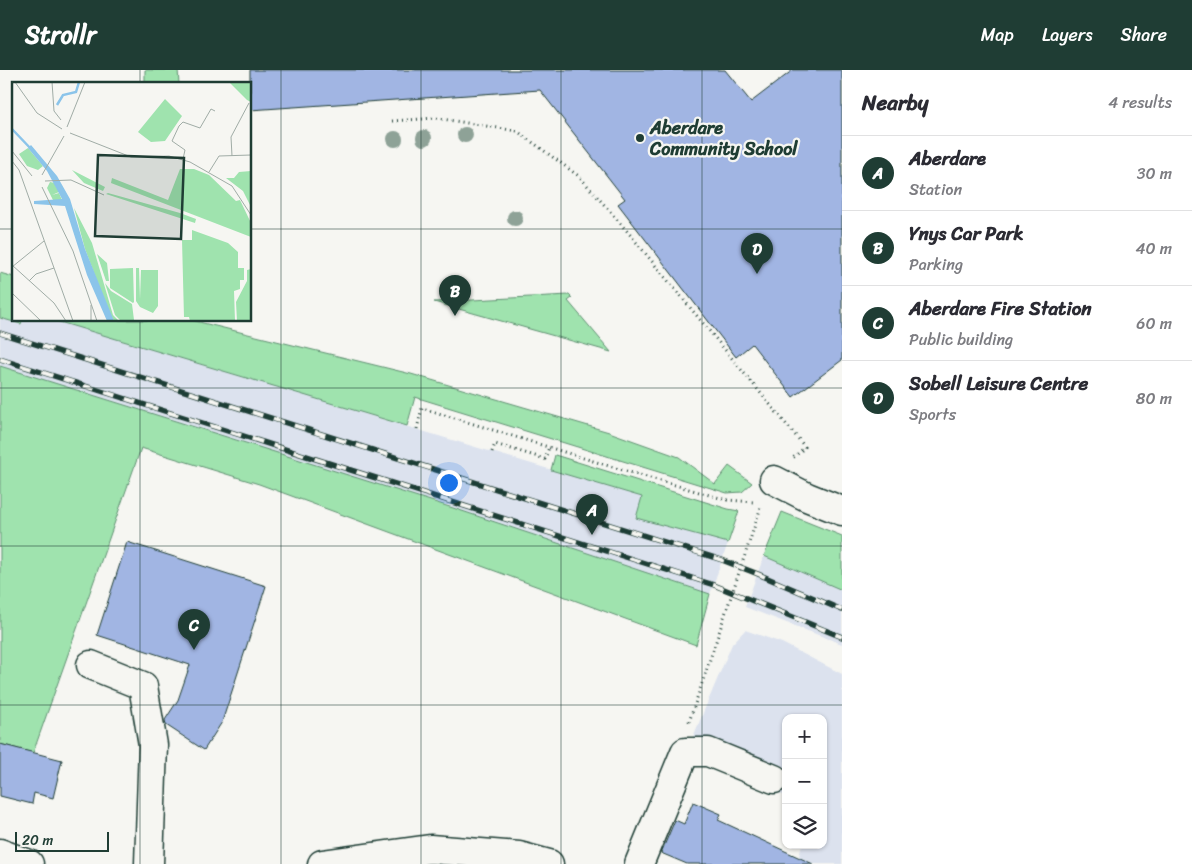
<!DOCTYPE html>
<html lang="en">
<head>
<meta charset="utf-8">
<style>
  :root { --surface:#fff; --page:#f2f2f3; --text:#2b2b33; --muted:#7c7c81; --line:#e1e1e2; --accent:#1f3d34 }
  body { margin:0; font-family:Sriracha,sans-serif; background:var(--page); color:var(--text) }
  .controls { position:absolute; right:15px; bottom:15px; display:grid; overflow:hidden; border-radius:10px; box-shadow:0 1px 4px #0004 }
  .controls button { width:45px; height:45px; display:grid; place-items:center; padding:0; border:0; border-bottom:1px solid var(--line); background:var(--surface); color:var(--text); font:25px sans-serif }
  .scale { position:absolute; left:15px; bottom:12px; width:94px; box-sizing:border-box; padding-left:5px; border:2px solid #1f3d34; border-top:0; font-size:14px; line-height:18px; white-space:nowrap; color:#1f3d34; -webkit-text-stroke:4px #f6f6f2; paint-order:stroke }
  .you { position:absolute; left:448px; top:412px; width:18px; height:18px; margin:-12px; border:4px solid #fff; border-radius:50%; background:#1a73e8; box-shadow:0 0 0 8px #1a73e833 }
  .badge { display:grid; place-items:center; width:32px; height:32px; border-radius:50%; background:var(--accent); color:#fff; font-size:16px; font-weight:700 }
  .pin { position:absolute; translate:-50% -41px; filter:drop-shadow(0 1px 2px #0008) }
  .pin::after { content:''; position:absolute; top:26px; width:18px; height:15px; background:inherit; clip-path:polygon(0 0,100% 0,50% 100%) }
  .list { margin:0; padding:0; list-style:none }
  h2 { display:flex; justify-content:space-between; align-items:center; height:65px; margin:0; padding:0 20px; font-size:21px }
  h2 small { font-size:16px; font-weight:400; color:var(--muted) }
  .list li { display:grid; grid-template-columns:32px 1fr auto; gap:15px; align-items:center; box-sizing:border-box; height:75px; padding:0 20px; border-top:1px solid var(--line) }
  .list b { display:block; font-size:19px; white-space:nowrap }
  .list p { margin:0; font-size:16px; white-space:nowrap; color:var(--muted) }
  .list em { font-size:16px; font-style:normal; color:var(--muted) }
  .icon { flex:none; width:28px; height:28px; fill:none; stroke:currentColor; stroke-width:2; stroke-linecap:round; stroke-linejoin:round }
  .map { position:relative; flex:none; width:842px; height:794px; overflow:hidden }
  header { display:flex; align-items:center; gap:30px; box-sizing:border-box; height:70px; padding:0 25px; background:var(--accent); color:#fff }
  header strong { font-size:24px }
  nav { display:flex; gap:28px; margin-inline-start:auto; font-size:18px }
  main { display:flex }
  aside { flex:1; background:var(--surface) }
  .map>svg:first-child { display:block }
  .built { fill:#dce2ee }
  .green { fill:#9fe3ae; stroke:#5f9071 }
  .building { fill:#a1b5e3; stroke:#1f3d34 }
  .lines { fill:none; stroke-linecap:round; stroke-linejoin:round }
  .minor-casing { stroke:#1f3d34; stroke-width:31 }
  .path { stroke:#1f3d34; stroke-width:3; stroke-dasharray:1 4; stroke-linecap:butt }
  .minor { stroke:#f6f6f2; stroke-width:28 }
  .rail-casing { stroke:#1f3d34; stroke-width:5.5 }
  .rail { stroke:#f6f6f2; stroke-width:4; stroke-dasharray:11; stroke-linecap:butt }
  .tree { fill:#8ea297 }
  .grid { fill:none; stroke:#1f3d34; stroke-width:1; stroke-opacity:0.55 }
  .poi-dot { fill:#1f3d34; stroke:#f6f6f2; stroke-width:2 }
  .labels { text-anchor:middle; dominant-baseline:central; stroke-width:4.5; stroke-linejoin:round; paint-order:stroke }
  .poi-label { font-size:18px; font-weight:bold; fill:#1f3d34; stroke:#f6f6f2; text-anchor:start }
  .inset-river { fill:none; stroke:#8bc4ea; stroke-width:2.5 }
  .inset-road { fill:none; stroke:#a0aca6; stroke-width:1 }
  .view { fill:#1f3d34; fill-opacity:0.15; stroke:#1f3d34; stroke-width:2.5 }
  .inset-edge { fill:none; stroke:#1f3d34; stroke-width:2.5 }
</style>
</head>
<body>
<header>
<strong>Strollr</strong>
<nav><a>Map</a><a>Layers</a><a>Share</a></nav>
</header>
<main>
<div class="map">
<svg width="842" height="794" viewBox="0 0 842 794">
  <rect width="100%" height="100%" fill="#f6f6f2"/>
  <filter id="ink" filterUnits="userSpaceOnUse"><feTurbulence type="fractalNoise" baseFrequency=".02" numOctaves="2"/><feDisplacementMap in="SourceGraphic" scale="10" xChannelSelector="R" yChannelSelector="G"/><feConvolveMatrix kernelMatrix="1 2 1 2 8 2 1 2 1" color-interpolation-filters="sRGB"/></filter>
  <g filter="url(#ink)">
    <!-- built -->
    <g class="built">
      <polygon points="0,248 21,254 22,250 53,250 642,427 636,448 728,473 710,524 453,438 0,296"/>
      <polygon points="764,486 842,520 842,574 745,537"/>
      <polygon points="745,560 782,573 842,604 842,794 797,794 802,775 823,775 823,648 786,648 786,726 776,722 739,687 693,667 732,574"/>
    </g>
    <!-- green -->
    <g class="green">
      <polygon points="145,0 178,0 179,14 145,14"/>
      <polygon points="0,203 14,207 14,250 22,250 21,254 0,248"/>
      <polygon points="569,225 572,228 568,231 611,282 434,232"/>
      <polygon points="53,250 192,250 203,253 411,304 609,362 679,387 715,414 729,396 752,413 742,422 727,423 415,327 407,356"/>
      <polygon points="0,296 453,438 710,524 696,575 259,414 141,378 33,683 0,674"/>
      <polygon points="555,385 728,439 739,441 728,473 636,448 642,427 551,400"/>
      <polygon points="782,442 842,466 842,520 764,486"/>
    </g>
    <!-- building -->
    <g class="building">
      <polygon points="250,0 725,0 751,32 793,0 842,0 842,290 793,327 752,274 736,287 618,134 625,129 540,20 250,40"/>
      <polygon points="127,472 266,516 222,652 204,680 166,655 165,650 178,630 190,595 97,565"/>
      <polygon points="0,674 62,690 53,728 34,723 32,734 0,726"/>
      <polygon points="693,732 721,744 718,750 813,794 687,794 661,783 675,750 684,754"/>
    </g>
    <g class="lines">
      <!-- minor casing -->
      <g class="minor-casing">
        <g id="minor">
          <polyline points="774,410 807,427 842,441"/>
          <polyline points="91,595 143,616 153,675 149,794"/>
          <polyline points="0,783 29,794"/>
          <polyline points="322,794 430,779 519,786 549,794"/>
          <polyline points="639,794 685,682 708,682 774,709"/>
        </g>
      </g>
      <!-- path -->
      <g class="path">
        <polyline points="392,51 436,48 517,61 580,107 627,161 805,377 793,388"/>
        <polyline points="417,359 422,338 619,399 727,430 754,432"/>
        <polyline points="492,382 495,374 545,389 549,377"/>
        <polyline points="689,652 761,437"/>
      </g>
      <!-- minor -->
      <use href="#minor" class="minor"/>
      <!-- rail casing -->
      <g class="rail-casing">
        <g id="rail">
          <polyline points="0,263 722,490 758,504 842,540"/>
          <polyline points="0,289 714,515 842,567"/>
        </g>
      </g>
      <!-- rail -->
      <use href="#rail" class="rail"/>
    </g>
    <!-- trees -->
    <g class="tree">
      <circle cx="465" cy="65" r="8"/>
      <circle cx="424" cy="68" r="8"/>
      <circle cx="395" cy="69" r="8"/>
      <circle cx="515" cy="148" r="8"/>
    </g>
  </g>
  <!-- grid -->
  <path class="grid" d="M140 0V14M281 0V794M421 0V794M561 0V794M702 0V794M0 159H14M250 159H842M140 250V794M0 318H842M0 476H842M0 635H842"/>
  <!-- markers -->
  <circle class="poi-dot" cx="640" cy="68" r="5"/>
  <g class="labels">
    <!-- poi labels -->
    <g class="poi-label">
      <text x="650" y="58">Aberdare<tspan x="650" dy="21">Community School</tspan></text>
    </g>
  </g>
  <!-- overview -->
  <g transform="translate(12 12)">
    <rect width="239" height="239" fill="#f6f6f2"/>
    <path d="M217 0H239V20L235 18ZM153 17 170 34 153 59 139 60 126 50ZM16 66 31 84 26 88 15 84 7 72ZM168 87H182L197 93 224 119 228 118 239 141V155L99 101 100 96 156 118ZM60 88 93 105 91 109 72 101ZM239 89V125L231 109 214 96H222L227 90ZM38 100 43 101 47 110 40 113 47 111 50 118H41L35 106ZM96 111 168 131 184 137 183 141 94 112ZM62 126 80 161 101 233 107 239H102L97 230 73 167ZM180 148 216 161 226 170V186H232V198H228V207L222 209 223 239H178L177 235H172L170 158H180ZM85 172 95 181 97 199H94ZM121 186 122 220 121 221 98 206V187ZM124 186H127L128 217 129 188H146V224L141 231 128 225 124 219ZM239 187V239H225L224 220 235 199V188ZM93 201 99 209 120 222 122 238 109 239 103 233Z" fill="#9fe3ae"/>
    <path d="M19 63 45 94 58 117 73 167 102 239H95L75 193 53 124 22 122V119L50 117 35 89 16 66Z" fill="#8bc4ea"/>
    <path class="inset-river" d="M45 23 51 13 64 10 67 0M0 47 21 69"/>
    <path class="inset-road" d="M3 0 25 31 50 47M40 0 42 29 49 38M55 45 73 0M58 51 119 75 157 74 178 80 220 104 239 133M0 69 20 94M220 74 219 55 237 21M171 77 173 68 160 59 167 44 171 40 188 46 199 27 203 29M0 79 7 88 61 239M197 90 207 74 239 73M30 93 52 54M33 99 59 98 92 113M30 105 61 169 85 239M0 183 42 221 54 239M0 185 32 159M17 199 24 192 42 186M0 211 29 239M79 239V223"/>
    <path class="view" d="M86 73 172 76 169 157 83 154Z"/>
    <rect width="239" height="239" class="inset-edge"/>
  </g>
</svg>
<div class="controls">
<button>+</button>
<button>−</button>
<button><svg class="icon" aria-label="layers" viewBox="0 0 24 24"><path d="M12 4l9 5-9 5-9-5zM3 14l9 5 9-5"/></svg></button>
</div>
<div class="scale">20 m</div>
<div class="you"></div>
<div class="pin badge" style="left:592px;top:465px">A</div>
<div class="pin badge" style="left:455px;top:246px">B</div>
<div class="pin badge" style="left:194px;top:580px">C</div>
<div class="pin badge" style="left:757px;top:204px">D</div>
</div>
<aside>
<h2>Nearby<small>4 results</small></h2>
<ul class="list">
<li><span class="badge">A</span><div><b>Aberdare</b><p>Station</p></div><em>30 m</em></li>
<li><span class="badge">B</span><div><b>Ynys Car Park</b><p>Parking</p></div><em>40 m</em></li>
<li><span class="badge">C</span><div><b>Aberdare Fire Station</b><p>Public building</p></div><em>60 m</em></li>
<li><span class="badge">D</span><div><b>Sobell Leisure Centre</b><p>Sports</p></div><em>80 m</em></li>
</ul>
</aside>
</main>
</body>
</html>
